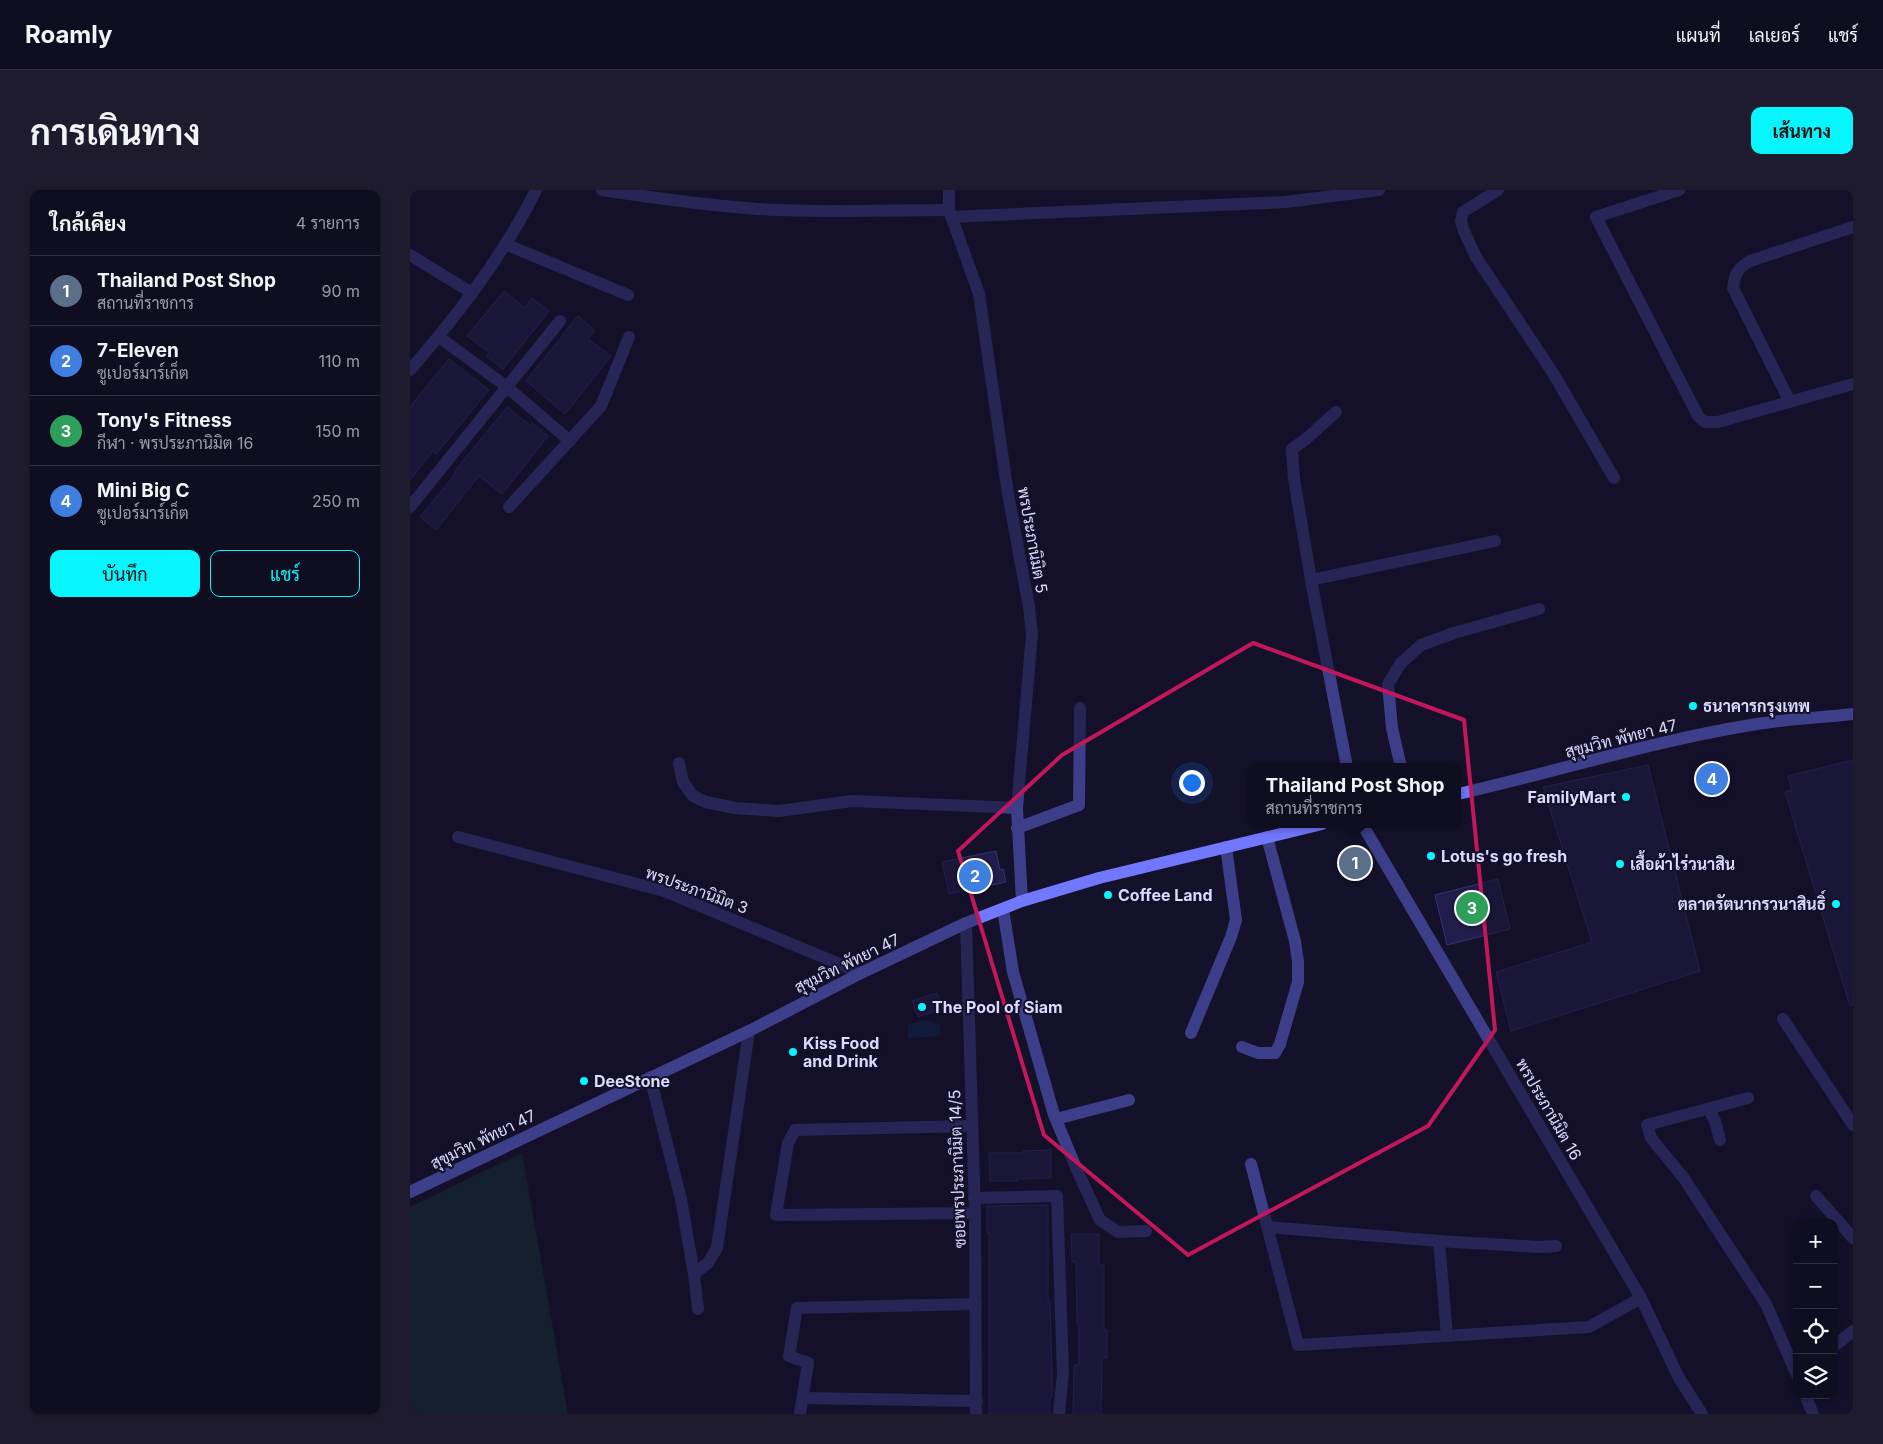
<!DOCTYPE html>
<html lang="th">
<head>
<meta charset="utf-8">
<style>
  :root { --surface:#0f0d20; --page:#1d1b2d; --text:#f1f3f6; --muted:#9b9ca5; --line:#2f2d3e; --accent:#07f5fe }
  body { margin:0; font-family:Inter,Sarabun,sans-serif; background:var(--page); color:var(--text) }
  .controls { position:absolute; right:15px; bottom:15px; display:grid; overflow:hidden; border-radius:10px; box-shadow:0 1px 4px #0004 }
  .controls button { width:45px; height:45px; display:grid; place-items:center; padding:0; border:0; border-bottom:1px solid var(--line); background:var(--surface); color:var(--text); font:25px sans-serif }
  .you { position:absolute; left:781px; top:592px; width:18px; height:18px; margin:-12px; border:4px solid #fff; border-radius:50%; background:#1a73e8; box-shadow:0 0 0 8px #1a73e833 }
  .badge { display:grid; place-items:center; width:32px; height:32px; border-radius:50%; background:var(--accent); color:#fff; font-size:16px; font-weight:700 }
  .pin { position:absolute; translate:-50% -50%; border:2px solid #fff; box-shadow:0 1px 5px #0006 }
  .popup { position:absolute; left:839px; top:573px; width:212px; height:65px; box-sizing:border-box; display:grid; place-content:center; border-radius:10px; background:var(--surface); filter:drop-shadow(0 1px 4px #0005); font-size:16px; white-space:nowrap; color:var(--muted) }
  .popup b { font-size:19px; color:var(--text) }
  .popup::after { content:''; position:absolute; left:50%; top:100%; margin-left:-10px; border:10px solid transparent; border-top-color:var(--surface) }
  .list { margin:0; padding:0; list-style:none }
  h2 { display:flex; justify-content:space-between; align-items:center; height:65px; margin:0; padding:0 20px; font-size:21px }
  h2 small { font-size:16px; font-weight:400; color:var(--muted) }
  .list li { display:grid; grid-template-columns:32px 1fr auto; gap:15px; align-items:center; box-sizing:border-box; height:70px; padding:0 20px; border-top:1px solid var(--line) }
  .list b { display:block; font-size:19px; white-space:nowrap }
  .list p { margin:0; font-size:16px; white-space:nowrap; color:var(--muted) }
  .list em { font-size:16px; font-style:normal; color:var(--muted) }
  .actions { display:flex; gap:10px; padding:15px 20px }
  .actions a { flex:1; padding:11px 0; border:1px solid var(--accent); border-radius:10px; text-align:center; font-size:18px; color:var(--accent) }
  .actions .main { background:var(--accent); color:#111 }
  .icon { flex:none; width:28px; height:28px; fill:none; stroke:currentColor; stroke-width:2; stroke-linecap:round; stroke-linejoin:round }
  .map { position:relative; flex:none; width:1443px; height:1224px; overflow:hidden; border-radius:10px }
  header { display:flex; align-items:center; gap:30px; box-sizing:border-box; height:70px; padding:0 25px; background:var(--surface); border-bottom:1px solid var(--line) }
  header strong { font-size:24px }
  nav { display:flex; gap:28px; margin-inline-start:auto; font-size:18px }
  .intro { display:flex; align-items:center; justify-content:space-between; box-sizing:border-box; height:120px; padding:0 30px }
  h1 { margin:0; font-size:35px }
  .button { padding:12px 22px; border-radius:10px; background:var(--accent); color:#111; font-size:18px; font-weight:700 }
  main { display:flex; gap:30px; padding:0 30px }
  aside { flex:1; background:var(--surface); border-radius:10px; box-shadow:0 1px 4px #0004 }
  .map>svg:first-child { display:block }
  .green { fill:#143431 }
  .water { fill:#0d294d }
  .building { fill:#231d4b; stroke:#392f77 }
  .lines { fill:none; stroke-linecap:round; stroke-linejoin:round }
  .street { stroke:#3c3e89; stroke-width:12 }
  .secondary { stroke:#7278fe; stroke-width:12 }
  .marked { fill:none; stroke:#c2185b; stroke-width:4; stroke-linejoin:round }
  .poi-dot { fill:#07f5fe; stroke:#14112a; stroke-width:2 }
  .labels { text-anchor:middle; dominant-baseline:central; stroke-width:4; stroke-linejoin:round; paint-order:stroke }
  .street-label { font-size:16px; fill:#dcdaff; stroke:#14112a }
  .poi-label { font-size:16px; font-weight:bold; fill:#dcdaff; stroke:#14112a; text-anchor:start }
</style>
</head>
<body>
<header>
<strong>Roamly</strong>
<nav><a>แผนที่</a><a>เลเยอร์</a><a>แชร์</a></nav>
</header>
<div class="intro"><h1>การเดินทาง</h1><a class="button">เส้นทาง</a></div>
<main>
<aside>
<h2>ใกล้เคียง<small>4 รายการ</small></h2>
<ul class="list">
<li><span class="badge" style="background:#5c6f8a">1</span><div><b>Thailand Post Shop</b><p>สถานที่ราชการ</p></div><em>90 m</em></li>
<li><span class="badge" style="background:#3f7fe0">2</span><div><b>7-Eleven</b><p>ซูเปอร์มาร์เก็ต</p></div><em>110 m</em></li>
<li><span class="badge" style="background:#2e9e5b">3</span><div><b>Tony's Fitness</b><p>กีฬา · พรประภานิมิต 16</p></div><em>150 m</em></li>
<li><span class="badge" style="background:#3f7fe0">4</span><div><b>Mini Big C</b><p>ซูเปอร์มาร์เก็ต</p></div><em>250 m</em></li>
</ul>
<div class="actions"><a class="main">บันทึก</a><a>แชร์</a></div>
</aside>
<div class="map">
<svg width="1443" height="1224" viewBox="0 0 1443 1224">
  <rect width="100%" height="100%" fill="#14112a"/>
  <!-- green -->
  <polygon class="green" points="112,963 158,1224 0,1224 0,1017"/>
  <!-- water -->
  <polygon class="water" points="511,831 519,831 530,835 530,846 498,848 498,835"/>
  <!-- building -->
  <g class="building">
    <polygon points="94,101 115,118 122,108 139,121 93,179 76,166 79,162 57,146"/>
    <polygon points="168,126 185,140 178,149 201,166 155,224 116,191"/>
    <polygon points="39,169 79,200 26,264 23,261 0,290 0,217"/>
    <polygon points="97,217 120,235 122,233 138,246 92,304 69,286 26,340 10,327 46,283 44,282"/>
    <polygon points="1443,570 1443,815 1440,816 1375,602 1382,600 1378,586"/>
    <polygon points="1238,575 1290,781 1101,841 1086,782 1182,752 1133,597"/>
    <polygon points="586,661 590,680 593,679 596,692 539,704 532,672"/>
    <polygon points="1088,689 1100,739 1037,755 1025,705"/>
    <polygon points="527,803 532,819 508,827 502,811"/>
    <polygon points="641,960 641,988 607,989 607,991 580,991 579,963 613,963 613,961"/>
    <polygon points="638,1015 638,1111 640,1111 642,1179 642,1207 640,1207 640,1224 579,1224 579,1043 577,1043 577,1016"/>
    <polygon points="661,1044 689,1044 689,1075 694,1075 694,1140 697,1140 697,1168 692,1168 691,1224 663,1224 664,1175 669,1175 669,1134 667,1134 666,1072 662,1072"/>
  </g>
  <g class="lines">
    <!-- street -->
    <g class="street">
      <path d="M192 0C244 8 296 15 348 19 411 23 475 20 539 20"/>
      <polyline points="1088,0 1053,22 1051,31 1053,39 1066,67 1143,183 1204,288"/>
      <polyline points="1269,0 1186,27 1288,226 1295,232 1308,232 1443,194"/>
      <polyline points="539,1 539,20 569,104 598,304 619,417 622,444 607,618 612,711"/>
      <polyline points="541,27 876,12 969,0"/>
      <polyline points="95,54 218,105"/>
      <polyline points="0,65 62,103"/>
      <polyline points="29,147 97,197 160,251"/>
      <path d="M0 180C47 126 94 65 126 0"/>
      <path d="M1380 212 1323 98C1325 83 1327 79 1340 71L1443 37"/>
      <polyline points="0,317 150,131"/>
      <polyline points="99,317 191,216 219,147"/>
      <polyline points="901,390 884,289 882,259 896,249 926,222"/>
      <polyline points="269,573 273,592 283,606 296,612 325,618 369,621 442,611 607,618"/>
      <polyline points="937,577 901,390 1085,351"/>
      <polyline points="991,577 982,538 978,494 991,473 1011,455 1044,443 1129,419"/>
      <polyline points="952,634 1231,1108 1269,1188 1292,1224"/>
      <polyline points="607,638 669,615 670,518"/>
      <polyline points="48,647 254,701 451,783"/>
      <polyline points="593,719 603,782 644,925 667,980 690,1030 708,1042 736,1041"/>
      <polyline points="556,733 565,1023 566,1224"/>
      <polyline points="1373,829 1443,935"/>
      <polyline points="781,843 821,747 826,730 816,657"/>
      <polyline points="832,857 848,863 865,863 870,854 888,792 888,772 885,751 857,647"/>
      <polyline points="240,887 271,1009 284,1084 288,1119"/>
      <polyline points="1338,908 1237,935 1241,948 1273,987 1356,1114 1387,1185"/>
      <polyline points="1299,919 1305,931 1310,950"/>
      <polyline points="646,929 719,910"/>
      <polyline points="561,936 385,940 378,953 366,1025 565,1023"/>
      <polyline points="841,974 888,1155 1179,1137 1231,1108"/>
      <polyline points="1406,1006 1443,1048"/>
      <polyline points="564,1008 647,1006 653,1183 649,1224"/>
      <polyline points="858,1037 1029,1051 1129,1057 1146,1056"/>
      <polyline points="1029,1051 1037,1146"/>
      <polyline points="284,1084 298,1073 307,1058 339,841"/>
      <polyline points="1424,1156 1443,1141"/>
      <polyline points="1395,1205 1403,1224"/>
      <polyline points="393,1208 567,1211"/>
      <polyline points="390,1224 398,1173 379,1166 387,1118 566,1114"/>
    </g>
    <!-- secondary -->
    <g class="secondary">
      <path d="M1048 604C1145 582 1243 551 1341 535 1374 529 1409 528 1443 524"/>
      <polyline points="0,1002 339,841 451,783 556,733 612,711 689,688 912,634"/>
    </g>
  </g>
  <!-- marked area -->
  <path d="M0 0H1443V1224H0ZM843 453 1054 530 1085 840 1018 936 778 1065 634 945 548 661 652 565Z" fill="#14112a" fill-opacity=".55" fill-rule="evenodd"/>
  <path class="marked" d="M843 453 1054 530 1085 840 1018 936 778 1065 634 945 548 661 652 565Z"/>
  <!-- markers -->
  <g class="poi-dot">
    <circle cx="1283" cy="516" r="5"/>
    <circle cx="1216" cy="607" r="5"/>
    <circle cx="1021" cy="666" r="5"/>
    <circle cx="1210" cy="674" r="5"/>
    <circle cx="698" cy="705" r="5"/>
    <circle cx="1426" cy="714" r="5"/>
    <circle cx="512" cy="817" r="5"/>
    <circle cx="383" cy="862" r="5"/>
    <circle cx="174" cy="891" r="5"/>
  </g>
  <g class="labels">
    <!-- street labels -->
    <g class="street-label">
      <text transform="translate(623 350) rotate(80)">พรประภานิมิต 5</text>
      <text transform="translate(1211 548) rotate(-14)">สุขุมวิท พัทยา 47</text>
      <text transform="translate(287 700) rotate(20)">พรประภานิมิต 3</text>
      <text transform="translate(437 773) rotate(-26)">สุขุมวิท พัทยา 47</text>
      <text transform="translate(1139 919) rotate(60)">พรประภานิมิต 16</text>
      <text transform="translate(73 949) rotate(-26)">สุขุมวิท พัทยา 47</text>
      <text transform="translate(547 979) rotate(-92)">ซอยพรประภานิมิต 14/5</text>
    </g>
    <!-- poi labels -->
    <g class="poi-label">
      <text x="1293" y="516">ธนาคารกรุงเทพ</text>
      <text x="1206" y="607" text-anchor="end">FamilyMart</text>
      <text x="1031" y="666">Lotus's go fresh</text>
      <text x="1220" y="674">เสื้อผ้าไร่วนาสิน</text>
      <text x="708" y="705">Coffee Land</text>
      <text x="1416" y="714" text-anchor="end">ตลาดรัตนากรวนาสินธิ์</text>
      <text x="522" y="817">The Pool of Siam</text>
      <text x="393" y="853">Kiss Food<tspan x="393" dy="18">and Drink</tspan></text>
      <text x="184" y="891">DeeStone</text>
    </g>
  </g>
</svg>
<div class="controls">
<button>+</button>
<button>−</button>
<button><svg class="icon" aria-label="locate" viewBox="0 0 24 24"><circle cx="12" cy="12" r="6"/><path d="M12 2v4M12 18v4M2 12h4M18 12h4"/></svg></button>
<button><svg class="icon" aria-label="layers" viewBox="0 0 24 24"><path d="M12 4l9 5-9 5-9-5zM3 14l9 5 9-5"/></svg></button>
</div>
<div class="you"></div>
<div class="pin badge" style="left:945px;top:673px;background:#5c6f8a">1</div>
<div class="popup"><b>Thailand Post Shop</b>สถานที่ราชการ</div>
<div class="pin badge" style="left:565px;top:686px;background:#3f7fe0">2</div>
<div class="pin badge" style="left:1062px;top:718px;background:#2e9e5b">3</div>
<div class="pin badge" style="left:1302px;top:589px;background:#3f7fe0">4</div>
</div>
</main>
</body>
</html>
